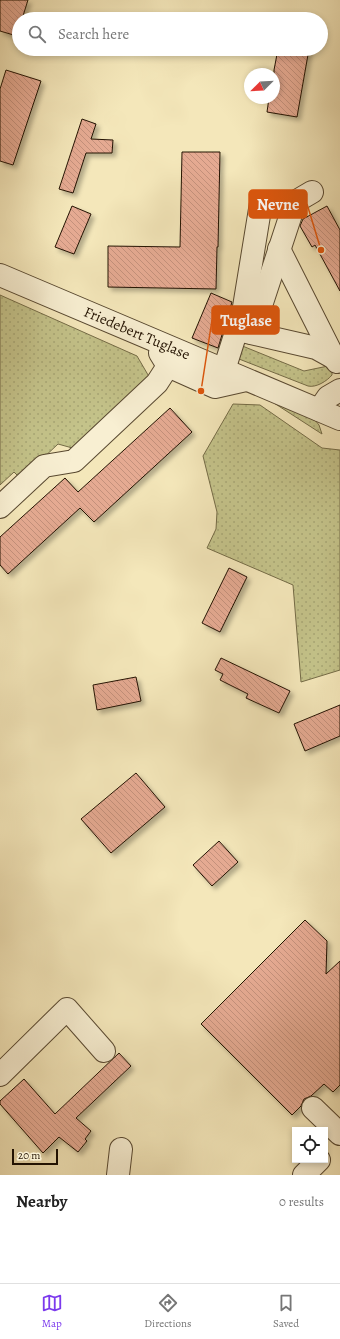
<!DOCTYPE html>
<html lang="en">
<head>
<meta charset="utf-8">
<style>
  :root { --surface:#fff; --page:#f6f6f6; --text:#222; --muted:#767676; --line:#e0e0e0; --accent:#7c3aed }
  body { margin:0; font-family:Alegreya,serif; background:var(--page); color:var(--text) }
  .controls { position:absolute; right:12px; bottom:12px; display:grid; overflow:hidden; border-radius:0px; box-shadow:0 2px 6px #0003 }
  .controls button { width:36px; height:36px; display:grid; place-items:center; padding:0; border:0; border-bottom:1px solid var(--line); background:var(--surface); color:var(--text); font:20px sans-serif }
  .compass { position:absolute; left:244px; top:68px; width:36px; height:36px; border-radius:50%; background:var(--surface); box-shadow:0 2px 6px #0003; rotate:246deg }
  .scale { position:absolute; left:12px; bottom:10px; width:46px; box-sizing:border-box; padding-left:4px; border:2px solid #241302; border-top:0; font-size:11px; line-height:14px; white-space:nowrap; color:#241302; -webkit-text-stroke:3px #f8efd2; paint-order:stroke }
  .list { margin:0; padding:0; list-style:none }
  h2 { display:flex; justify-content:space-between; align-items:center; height:52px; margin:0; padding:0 16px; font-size:17px }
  h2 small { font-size:13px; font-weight:400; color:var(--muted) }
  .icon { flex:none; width:22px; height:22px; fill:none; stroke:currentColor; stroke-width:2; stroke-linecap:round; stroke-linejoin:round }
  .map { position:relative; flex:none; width:340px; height:1175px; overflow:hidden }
  .search { position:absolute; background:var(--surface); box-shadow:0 2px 6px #0003; left:12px; right:12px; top:12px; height:44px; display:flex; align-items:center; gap:10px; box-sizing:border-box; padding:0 14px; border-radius:22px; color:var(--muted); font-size:15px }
  .sheet { height:108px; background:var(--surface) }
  nav { display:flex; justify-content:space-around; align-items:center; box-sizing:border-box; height:56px; border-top:1px solid var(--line); background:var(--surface); font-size:11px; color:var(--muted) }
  nav a { display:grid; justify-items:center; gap:2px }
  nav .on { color:var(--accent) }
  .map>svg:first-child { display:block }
  .grass { fill:url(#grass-dots); stroke:#746b46 }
  .building { fill:url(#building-back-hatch); stroke:#241302; filter:url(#shadow) }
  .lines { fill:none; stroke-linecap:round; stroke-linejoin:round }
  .minor-casing { stroke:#584830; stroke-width:24 }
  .minor { stroke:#f8efd2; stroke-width:22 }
  .labels { text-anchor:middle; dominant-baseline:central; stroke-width:4; stroke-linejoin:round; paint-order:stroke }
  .street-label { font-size:15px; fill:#241302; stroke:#f8efd2 }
  .leader { fill:none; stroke:#de560c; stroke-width:1.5 }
  .callout-dot { fill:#de560c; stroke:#f8efd2; stroke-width:1.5 }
  .callout { fill:#de560c; stroke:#de560c; stroke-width:1.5 }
  .callout-label { font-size:16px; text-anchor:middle; font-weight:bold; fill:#fff }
</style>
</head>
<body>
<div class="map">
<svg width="340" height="1175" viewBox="0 0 340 1175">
  <defs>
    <pattern id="grass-dots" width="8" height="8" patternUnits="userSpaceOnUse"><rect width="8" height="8" fill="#c4c38a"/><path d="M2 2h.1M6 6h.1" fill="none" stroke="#a8a775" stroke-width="1.8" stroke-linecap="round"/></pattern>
    <pattern id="building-back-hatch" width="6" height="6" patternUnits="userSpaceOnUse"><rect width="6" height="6" fill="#e5aa92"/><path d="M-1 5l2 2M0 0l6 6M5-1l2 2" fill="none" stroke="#c4917c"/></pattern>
    <filter id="shadow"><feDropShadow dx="3.5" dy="3.5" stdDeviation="2" flood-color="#0004"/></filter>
  </defs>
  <rect width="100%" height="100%" fill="#f4e7ba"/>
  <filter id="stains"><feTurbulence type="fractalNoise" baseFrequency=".005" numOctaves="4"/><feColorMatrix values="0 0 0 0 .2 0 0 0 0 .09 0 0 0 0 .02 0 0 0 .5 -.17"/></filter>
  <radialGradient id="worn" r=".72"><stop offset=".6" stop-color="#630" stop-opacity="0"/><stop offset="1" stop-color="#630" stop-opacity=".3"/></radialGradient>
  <!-- grass -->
  <g class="grass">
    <polygon points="0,295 137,356 151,380 76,449 58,444 21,479 14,472 0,485"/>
    <path d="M240 345 304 371 328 366 332 369V375C327 381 316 388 308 386L239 359Z"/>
    <polygon points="274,403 315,420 319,425 322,434"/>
    <polygon points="233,404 260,405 322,448 340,450 340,670 301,682 293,585 207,548 216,529 217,512 203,456"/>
  </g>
  <!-- building -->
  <g class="building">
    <polygon points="0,0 28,0 22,19 19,19 19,29 17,36 0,31"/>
    <polygon points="278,49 309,49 297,117 267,112 269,98 274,98 274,70"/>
    <polygon points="6,70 41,81 13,165 0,161 0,89"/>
    <polygon points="82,119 96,124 91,139 113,140 112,153 86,153 73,193 59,189"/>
    <polygon points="182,152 220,152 218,247 217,247 216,289 108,287 108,246 180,247"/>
    <polygon points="72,206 91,214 74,254 55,247"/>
    <polygon points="327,206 340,230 340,291 315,245 312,247 300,226 303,219"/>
    <polygon points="211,293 232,302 218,348 192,338"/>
    <polygon points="170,408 192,432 94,522 80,508 8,574 0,565 0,537 65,478 78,492"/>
    <polygon points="229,568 247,577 220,632 202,623"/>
    <polygon points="221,658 290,691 279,713 246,698 248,694 220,680 223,674 215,670"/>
    <polygon points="136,677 141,701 97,710 93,685"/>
    <polygon points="340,705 340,736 305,751 294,724"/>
    <polygon points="136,773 165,807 111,853 81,819"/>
    <polygon points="219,841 238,862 212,886 193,865"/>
    <polygon points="305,920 327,941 326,974 340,961 340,1085 333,1092 324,1084 311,1096 304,1099 301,1106 292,1115 201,1024"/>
    <polygon points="119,1053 131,1066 76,1118 91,1131 85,1139 87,1141 78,1152 59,1137 43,1153 0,1104 0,1101 24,1079 55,1114"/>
  </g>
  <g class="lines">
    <!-- minor casing -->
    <g class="minor-casing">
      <g id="minor">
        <polyline points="279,249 334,358"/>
        <polyline points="0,275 340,419"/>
        <polyline points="238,330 316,348 334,358 337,362"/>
        <polyline points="252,333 295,202 312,192"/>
        <polyline points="160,353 168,366 215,387 246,380"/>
        <polyline points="224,370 244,307 261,203"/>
        <polyline points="319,410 328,397 340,390"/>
        <polyline points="0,507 44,466 74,461 157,383 168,366"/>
        <polyline points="0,1075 67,1009 104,1051"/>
        <polyline points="313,1108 340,1134"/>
        <polyline points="118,1175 121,1149"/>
        <polyline points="304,1175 319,1160"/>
      </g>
    </g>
    <!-- minor -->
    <use href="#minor" class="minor"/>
  </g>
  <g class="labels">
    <!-- street labels -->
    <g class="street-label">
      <text transform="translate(137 333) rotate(23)">Friedebert Tuglase</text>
    </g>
  </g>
  <!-- callouts -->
  <path class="leader" d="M321 250L307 204M201 391L212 320"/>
  <g class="callout-dot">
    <circle cx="321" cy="250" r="4"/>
    <circle cx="201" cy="391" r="4"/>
  </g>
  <g class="callout">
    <rect x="249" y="190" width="58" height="28" rx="4"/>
    <rect x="212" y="306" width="67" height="28" rx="4"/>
  </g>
  <g class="callout-label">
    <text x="278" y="210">Nevne</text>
    <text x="246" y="326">Tuglase</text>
  </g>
  <rect width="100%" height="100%" filter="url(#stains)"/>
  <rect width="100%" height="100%" fill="url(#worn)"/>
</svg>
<div class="controls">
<button><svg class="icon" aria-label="locate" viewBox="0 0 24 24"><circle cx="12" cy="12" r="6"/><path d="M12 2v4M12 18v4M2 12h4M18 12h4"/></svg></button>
</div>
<svg class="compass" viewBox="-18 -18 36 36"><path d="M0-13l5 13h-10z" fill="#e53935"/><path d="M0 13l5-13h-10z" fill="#767676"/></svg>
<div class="scale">20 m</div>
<div class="search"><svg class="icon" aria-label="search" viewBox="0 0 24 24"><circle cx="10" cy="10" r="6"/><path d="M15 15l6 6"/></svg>Search here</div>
</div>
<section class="sheet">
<h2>Nearby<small>0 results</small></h2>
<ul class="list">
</ul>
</section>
<nav>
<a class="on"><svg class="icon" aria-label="map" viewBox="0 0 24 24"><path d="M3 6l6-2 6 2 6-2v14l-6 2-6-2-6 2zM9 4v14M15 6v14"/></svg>Map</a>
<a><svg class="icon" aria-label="directions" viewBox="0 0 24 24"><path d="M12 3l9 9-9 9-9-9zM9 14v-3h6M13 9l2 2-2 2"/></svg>Directions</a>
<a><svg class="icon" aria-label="saved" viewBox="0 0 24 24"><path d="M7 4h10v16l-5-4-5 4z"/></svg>Saved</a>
</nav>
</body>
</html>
